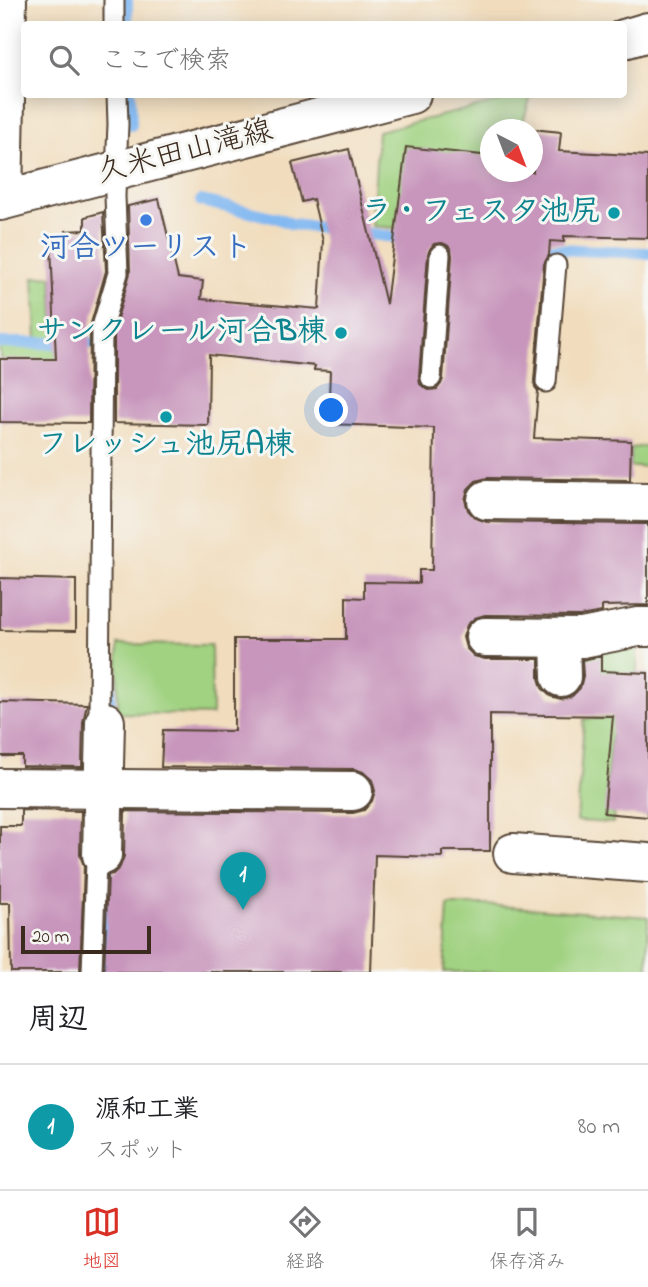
<!DOCTYPE html>
<html lang="ja">
<head>
<meta charset="utf-8">
<style>
  :root { --surface:#fff; --page:#f6f6f6; --text:#202124; --muted:#757577; --line:#e0e0e0; --accent:#d93025 }
  body { margin:0; font-family:"Indie Flower","Klee One",sans-serif; background:var(--page); color:var(--text) }
  .compass { position:absolute; left:480px; top:119px; width:63px; height:63px; border-radius:50%; background:var(--surface); box-shadow:0 4px 18px #0003; rotate:138deg }
  .scale { position:absolute; left:21px; bottom:18px; width:130px; box-sizing:border-box; padding-left:7px; border:4px solid #3b2a1e; border-top:0; font-size:19px; line-height:24px; white-space:nowrap; color:#3b2a1e; -webkit-text-stroke:5px #f6f6f2; paint-order:stroke }
  .you { position:absolute; left:332px; top:411px; width:24px; height:24px; margin:-18px; border:5px solid #fff; border-radius:50%; background:#1a73e8; box-shadow:0 0 0 10px #1a73e833 }
  .badge { display:grid; place-items:center; width:46px; height:46px; border-radius:50%; background:var(--accent); color:#fff; font-size:23px; font-weight:700 }
  .pin { position:absolute; translate:-50% -58px; filter:drop-shadow(0 2px 4px #0008) }
  .pin::after { content:''; position:absolute; top:37px; width:24px; height:21px; background:inherit; clip-path:polygon(0 0,100% 0,50% 100%) }
  .list { margin:0; padding:0; list-style:none }
  h2 { display:flex; justify-content:space-between; align-items:center; height:91px; margin:0; padding:0 28px; font-size:30px }
  h2 small { font-size:23px; font-weight:400; color:var(--muted) }
  .list li { display:grid; grid-template-columns:46px 1fr auto; gap:21px; align-items:center; box-sizing:border-box; height:126px; padding:0 28px; border-top:2px solid var(--line) }
  .list b { display:block; font-size:26px; white-space:nowrap }
  .list p { margin:0; font-size:23px; white-space:nowrap; color:var(--muted) }
  .list em { font-size:23px; font-style:normal; color:var(--muted) }
  .icon { flex:none; width:38px; height:38px; fill:none; stroke:currentColor; stroke-width:2; stroke-linecap:round; stroke-linejoin:round }
  .map { position:relative; flex:none; width:648px; height:972px; overflow:hidden }
  .search { position:absolute; background:var(--surface); box-shadow:0 4px 18px #0003; left:21px; right:21px; top:21px; height:77px; display:flex; align-items:center; gap:18px; box-sizing:border-box; padding:0 24px; border-radius:7px; color:var(--muted); font-size:26px }
  .sheet { height:217px; background:var(--surface) }
  nav { display:flex; justify-content:space-around; align-items:center; box-sizing:border-box; height:98px; border-top:2px solid var(--line); background:var(--surface); font-size:19px; color:var(--muted) }
  nav a { display:grid; justify-items:center; gap:4px }
  nav .on { color:var(--accent) }
  .map>svg:first-child { display:block }
  .green { fill:#a0d281; stroke:#6e7e50; stroke-width:2 }
  .lines { fill:none; stroke-linecap:round; stroke-linejoin:round }
  .stream { stroke:#81b8f1; stroke-width:12 }
  .building { fill:#c896bc; fill-rule:evenodd }
  .service-casing { stroke:#564536; stroke-width:23 }
  .minor-casing { stroke:#564536; stroke-width:42 }
  .tertiary-casing { stroke:#564536; stroke-width:42 }
  .service { stroke:#fff; stroke-width:19 }
  .minor { stroke:#fff; stroke-width:38 }
  .tertiary { stroke:#fff; stroke-width:38 }
  .culture-dot { fill:#0f9aa8; stroke:#f6f6f2; stroke-width:2.5 }
  .shop-dot { fill:#3f7fe0; stroke:#f6f6f2; stroke-width:2.5 }
  .labels { text-anchor:middle; dominant-baseline:central; stroke-width:6; stroke-linejoin:round; paint-order:stroke }
  .street-label { font-size:30px; fill:#3b2a1e; stroke:#f6f6f2 }
  .culture-label { font-size:30px; font-weight:bold; fill:#0d838f; stroke:#f6f6f2; text-anchor:end }
  .shop-label { font-size:30px; font-weight:bold; fill:#366cbe; stroke:#f6f6f2 }
</style>
</head>
<body>
<div class="map">
<svg width="648" height="972" viewBox="0 0 648 972">
  <rect width="100%" height="100%" fill="#f6f6f2"/>
  <filter id="ink" filterUnits="userSpaceOnUse"><feTurbulence type="fractalNoise" baseFrequency=".0143" numOctaves="2"/><feDisplacementMap in="SourceGraphic" scale="14" xChannelSelector="R" yChannelSelector="G"/><feConvolveMatrix kernelMatrix="1 2 1 2 8 2 1 2 1" color-interpolation-filters="sRGB"/></filter>
  <filter id="wash" filterUnits="userSpaceOnUse"><feTurbulence type="fractalNoise" baseFrequency=".00686" numOctaves="4" result="noise"/><feDisplacementMap in="SourceGraphic" scale="28" xChannelSelector="R" yChannelSelector="G"/><feGaussianBlur stdDeviation="1.57" result="paint"/><feColorMatrix in="noise" values="0 0 0 0 0 0 0 0 0 0 0 0 0 0 0 0 0 1.4 0 .05"/><feComposite in="paint" operator="in"/></filter>
  <g filter="url(#wash)">
    <rect width="100%" height="100%" fill="#f1ddbe"/>
    <!-- green -->
    <g class="green">
      <polygon points="525,95 531,95 521,129 490,130 490,161 396,228 372,226 378,131"/>
      <polygon points="52,276 55,339 37,339 34,277"/>
      <polygon points="0,347 85,347 86,378 0,359"/>
      <polygon points="648,446 648,467 630,467 631,448"/>
      <polygon points="118,644 211,645 212,715 118,713"/>
      <polygon points="637,647 637,679 601,678 601,669 578,669 576,660 587,651"/>
      <polygon points="638,717 611,736 606,790 614,814 613,823 577,821 584,719"/>
      <polygon points="448,905 484,905 648,917 648,972 444,972"/>
    </g>
    <g class="lines">
      <!-- stream -->
      <g class="stream">
        <polyline points="127,0 127,24"/>
        <polyline points="130,94 131,125"/>
        <polyline points="201,201 277,218 292,224 334,229"/>
        <polyline points="355,232 410,239"/>
        <polyline points="533,248 648,253"/>
        <polyline points="0,343 90,343"/>
        <polyline points="109,713 110,674"/>
        <polyline points="102,972 107,867"/>
      </g>
    </g>
    <g id="blocks">
      <!-- building -->
      <g class="building">
        <path d="M521 128 561 132 559 151 648 156V238L564 236V242L550 241 549 255 544 264 534 381 535 387 538 391 534 438 631 441 630 480 487 478 476 481 468 489 465 500 468 510 475 518 487 522 648 524V605L602 606V612L580 616 485 615 475 618 467 625 463 637 466 648 474 656 485 659H539V678L542 688 550 696 561 699 572 696 580 688 583 676 582 660 601 656V671L648 673V817L604 813 613 716 490 714V851H442V857L375 855 371 972H104L108 875 113 874 120 867 124 856 125 811 353 813 364 810 372 801 375 791 372 780 363 772 354 769 161 767 163 730 234 731V639H346V597L364 598V582L419 583V570H432L434 428 328 424 330 371 314 370 315 366 209 355 208 425 114 423V329L130 273 128 206 159 199 178 278 203 281 201 299 319 309 323 241 313 199 302 202 292 163 349 149 386 304 406 147 491 156V172H533V130H521ZM442 243 447 245 451 249 452 256 443 379 441 384 437 389 429 390 425 388 420 384 419 377 428 254 430 249 434 244Z"/>
        <polygon points="103,212 106,271 90,327 89,423 0,422 0,359 56,359 51,245 67,244 66,231 85,230 85,217"/>
        <polygon points="0,578 76,580 76,631 0,630"/>
        <polygon points="0,702 87,704 83,722 82,767 22,766 22,756 0,756"/>
        <polygon points="21,810 81,811 80,855 84,866 80,972 11,972 10,903 0,903 0,826 21,826"/>
      </g>
    </g>
  </g>
  <g filter="url(#ink)">
    <use href="#blocks" fill-opacity="0" stroke="#564536" stroke-width="2"/>
    <g class="lines">
      <!-- service casing -->
      <g class="service-casing">
        <g id="service">
          <polyline points="114,0 114,24"/>
          <polyline points="431,378 440,255"/>
          <polyline points="546,382 556,265"/>
          <polyline points="105,722 99,716 102,327 118,273 115,196 118,124 117,94"/>
          <polyline points="92,972 96,861 102,855"/>
        </g>
      </g>
      <!-- minor casing -->
      <g class="minor-casing">
        <g id="minor">
          <polyline points="487,500 648,502"/>
          <polyline points="485,637 582,638 638,627 648,627"/>
          <polyline points="560,638 561,677"/>
          <polyline points="0,788 353,791"/>
          <polyline points="513,853 648,863"/>
          <polyline points="102,855 105,722"/>
        </g>
      </g>
      <!-- tertiary casing -->
      <g class="tertiary-casing">
        <g id="tertiary">
          <polyline points="624,39 648,32"/>
          <polyline points="3,200 7,0"/>
          <polyline points="0,201 411,94"/>
        </g>
      </g>
      <!-- service -->
      <use href="#service" class="service"/>
      <!-- minor -->
      <use href="#minor" class="minor"/>
      <!-- tertiary -->
      <use href="#tertiary" class="tertiary"/>
    </g>
  </g>
  <!-- markers -->
  <g class="culture-dot">
    <circle cx="614" cy="213" r="7"/>
    <circle cx="341" cy="333" r="7"/>
    <circle cx="166" cy="417" r="7"/>
  </g>
  <circle class="shop-dot" cx="146" cy="220" r="7"/>
  <g class="labels">
    <!-- street labels -->
    <g class="street-label">
      <text transform="translate(185 153) rotate(-14)">久米田山滝線</text>
    </g>
    <!-- culture labels -->
    <g class="culture-label">
      <text x="600" y="213">ラ・フェスタ池尻</text>
      <text x="327" y="333">サンクレール河合B棟</text>
      <text x="166" y="446" text-anchor="middle">フレッシュ池尻A棟</text>
    </g>
    <!-- shop labels -->
    <g class="shop-label">
      <text x="146" y="249">河合ツーリスト</text>
    </g>
  </g>
</svg>
<svg class="compass" viewBox="-18 -18 36 36"><path d="M0-13l5 13h-10z" fill="#e53935"/><path d="M0 13l5-13h-10z" fill="#757577"/></svg>
<div class="scale">20 m</div>
<div class="you"></div>
<div class="pin badge" style="left:243px;top:910px;background:#0f9aa8">1</div>
<div class="search"><svg class="icon" aria-label="search" viewBox="0 0 24 24"><circle cx="10" cy="10" r="6"/><path d="M15 15l6 6"/></svg>ここで検索</div>
</div>
<section class="sheet">
<h2>周辺<small></small></h2>
<ul class="list">
<li><span class="badge" style="background:#0f9aa8">1</span><div><b>源和工業</b><p>スポット</p></div><em>80 m</em></li>
</ul>
</section>
<nav>
<a class="on"><svg class="icon" aria-label="map" viewBox="0 0 24 24"><path d="M3 6l6-2 6 2 6-2v14l-6 2-6-2-6 2zM9 4v14M15 6v14"/></svg>地図</a>
<a><svg class="icon" aria-label="directions" viewBox="0 0 24 24"><path d="M12 3l9 9-9 9-9-9zM9 14v-3h6M13 9l2 2-2 2"/></svg>経路</a>
<a><svg class="icon" aria-label="saved" viewBox="0 0 24 24"><path d="M7 4h10v16l-5-4-5 4z"/></svg>保存済み</a>
</nav>
</body>
</html>
